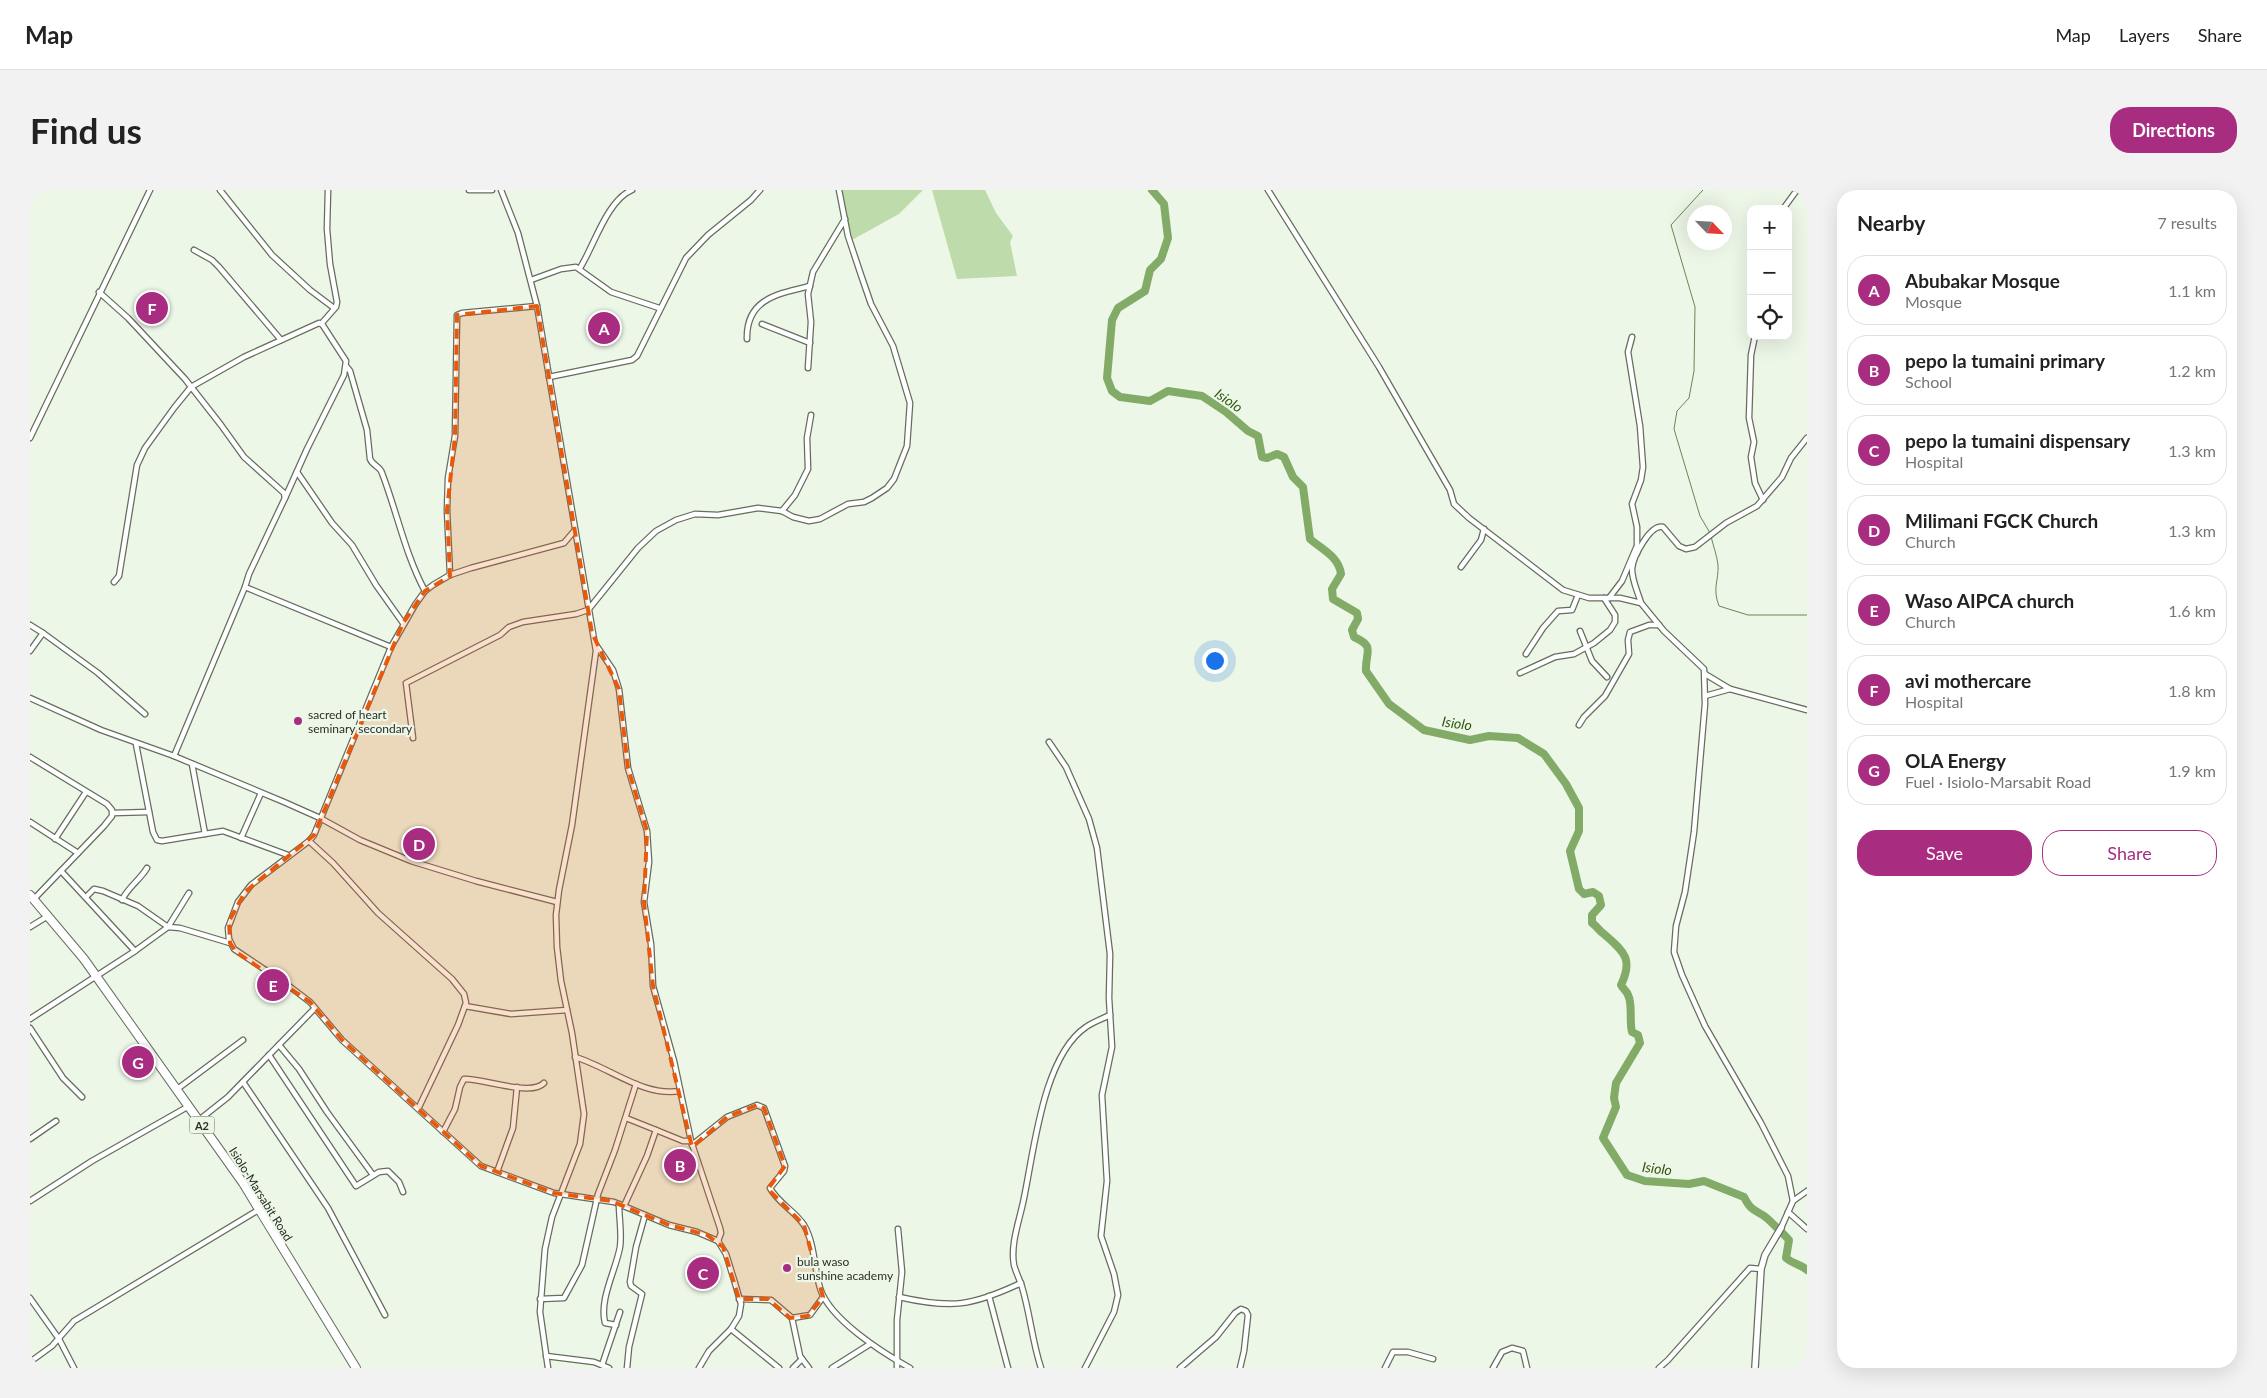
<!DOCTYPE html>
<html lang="en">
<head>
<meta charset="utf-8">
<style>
  :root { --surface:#fff; --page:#f2f2f2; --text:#222; --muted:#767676; --line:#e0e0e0; --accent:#a82d81 }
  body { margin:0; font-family:Lato,sans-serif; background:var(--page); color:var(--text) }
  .controls { position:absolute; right:15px; top:15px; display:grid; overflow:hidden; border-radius:10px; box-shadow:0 5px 20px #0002 }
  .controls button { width:45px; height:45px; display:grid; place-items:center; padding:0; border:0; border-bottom:1px solid var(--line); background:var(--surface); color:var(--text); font:25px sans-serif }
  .compass { position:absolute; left:1657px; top:15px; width:45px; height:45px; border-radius:50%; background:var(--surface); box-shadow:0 5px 20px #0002; rotate:115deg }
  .you { position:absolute; left:1184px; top:470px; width:18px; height:18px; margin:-12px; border:4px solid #fff; border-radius:50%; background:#1a73e8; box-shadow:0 0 0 8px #1a73e833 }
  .badge { display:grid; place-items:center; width:32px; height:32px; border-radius:50%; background:var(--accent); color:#fff; font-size:16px; font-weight:700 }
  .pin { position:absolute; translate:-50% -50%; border:2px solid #fff; box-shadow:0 1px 5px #0006 }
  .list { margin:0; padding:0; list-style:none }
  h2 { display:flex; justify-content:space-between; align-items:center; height:65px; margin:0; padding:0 20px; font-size:21px }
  h2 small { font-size:16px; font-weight:400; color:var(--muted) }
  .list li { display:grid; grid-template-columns:32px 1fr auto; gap:15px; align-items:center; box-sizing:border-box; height:70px; margin:0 10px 10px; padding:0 10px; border:1px solid var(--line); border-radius:20px }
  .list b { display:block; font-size:19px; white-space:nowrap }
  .list p { margin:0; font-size:16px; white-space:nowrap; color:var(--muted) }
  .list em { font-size:16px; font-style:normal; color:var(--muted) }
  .actions { display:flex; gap:10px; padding:15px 20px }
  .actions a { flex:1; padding:11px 0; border:1px solid var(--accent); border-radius:20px; text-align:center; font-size:18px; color:var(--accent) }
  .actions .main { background:var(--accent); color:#fff }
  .icon { flex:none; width:28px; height:28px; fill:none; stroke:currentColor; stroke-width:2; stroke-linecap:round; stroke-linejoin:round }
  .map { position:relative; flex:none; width:1777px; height:1178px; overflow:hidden; border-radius:20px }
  header { display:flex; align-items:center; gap:30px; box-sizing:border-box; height:70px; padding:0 25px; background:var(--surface); border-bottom:1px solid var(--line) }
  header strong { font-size:24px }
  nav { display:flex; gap:28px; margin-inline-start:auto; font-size:18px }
  .intro { display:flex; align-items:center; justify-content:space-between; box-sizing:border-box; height:120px; padding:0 30px }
  h1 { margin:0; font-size:35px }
  .button { padding:12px 22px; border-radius:20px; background:var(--accent); color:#fff; font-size:18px; font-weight:700 }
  main { display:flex; gap:30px; padding:0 30px }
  aside { flex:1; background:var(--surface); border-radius:20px; box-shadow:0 5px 20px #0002 }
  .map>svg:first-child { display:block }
  .green { fill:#bedcab }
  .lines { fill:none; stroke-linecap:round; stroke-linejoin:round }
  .stream { stroke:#688655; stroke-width:1 }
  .river { stroke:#83ab68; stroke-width:8 }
  .street-casing { stroke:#646d5f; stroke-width:7 }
  .secondary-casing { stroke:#646d5f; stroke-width:8 }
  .highway-casing { stroke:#646d5f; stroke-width:10 }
  .street { stroke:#fff; stroke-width:4.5 }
  .secondary { stroke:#fff; stroke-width:5.5 }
  .highway { stroke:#fff; stroke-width:8 }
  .marked { fill:#e8590c; fill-opacity:0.2; stroke:#e8590c; stroke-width:4; stroke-dasharray:10 6; stroke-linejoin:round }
  .poi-dot { fill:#a82d81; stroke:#edf7e7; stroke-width:2 }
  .labels { text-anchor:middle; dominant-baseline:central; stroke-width:4.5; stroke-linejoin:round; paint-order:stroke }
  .shield { fill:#edf7e7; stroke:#646a61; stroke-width:1 }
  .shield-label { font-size:11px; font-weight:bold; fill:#2a2e28 }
  .poi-label { font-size:12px; fill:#2a2e28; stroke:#edf7e7; text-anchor:start }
  .street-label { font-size:12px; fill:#2a2e28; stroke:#edf7e7 }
  .water-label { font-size:14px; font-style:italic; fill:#325710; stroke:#edf7e7 }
</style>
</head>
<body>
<header>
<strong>Map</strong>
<nav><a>Map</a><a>Layers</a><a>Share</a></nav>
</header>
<div class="intro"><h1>Find us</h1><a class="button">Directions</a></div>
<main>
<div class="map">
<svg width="1777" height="1178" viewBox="0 0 1777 1178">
  <rect width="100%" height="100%" fill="#edf7e7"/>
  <!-- green -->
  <g class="green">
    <polygon points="812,0 893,0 869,24 822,50"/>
    <polygon points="902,0 955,0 966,23 983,46 980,52 987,86 927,89"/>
  </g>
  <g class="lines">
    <!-- stream -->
    <g class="stream">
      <polyline points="1673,0 1641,35 1665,117 1664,181 1659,208 1647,221 1644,239 1670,326 1680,343"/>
      <path d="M1681 346C1683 356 1687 365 1688 375 1689 390 1682 398 1689 416L1718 425H1777"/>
    </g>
    <!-- river -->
    <path class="river" d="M1122 0 1134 14 1138 48 1131 69 1120 80 1115 101 1088 118 1082 130 1077 188 1082 201 1090 207 1120 211 1138 201 1172 206 1196 222 1218 241 1228 246 1232 267 1237 268 1247 264 1254 267 1263 287 1273 297 1280 349C1293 360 1309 367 1311 384L1302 399 1303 409 1327 423 1328 429 1322 440 1324 447C1346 457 1335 461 1336 481L1359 514 1394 540 1440 550 1459 546 1488 548 1514 564 1536 594 1549 618V641L1540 661 1549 699 1554 704 1563 702 1569 706 1571 715 1562 725V733C1567 736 1569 741 1574 744 1593 761 1604 768 1591 795 1593 799 1597 801 1598 805 1603 814 1599 831 1602 842L1608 845 1610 853 1586 893 1584 908 1586 917 1573 948 1597 985 1615 991 1659 994 1674 991 1714 1007C1723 1025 1728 1019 1739 1030 1746 1037 1753 1043 1759 1050L1756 1068C1763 1074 1770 1074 1777 1080"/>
    <!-- street casing -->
    <g class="street-casing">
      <g id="street">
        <polyline points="190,0 242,65 280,100 304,118"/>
        <polyline points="439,0 462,0"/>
        <polyline points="471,0 488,43 507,116 566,461 542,635 529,700 526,725 527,757 531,791 542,843 554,924 550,954 522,1027 515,1059 510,1122 518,1178"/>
        <polyline points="1238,0 1349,177 1420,300 1424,314 1439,328 1533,400 1559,408 1590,408 1611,413 1634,441 1674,479 1675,514 1664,642 1655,702 1646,736 1644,762 1652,785 1675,836 1731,933 1758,986 1763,1011 1751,1038"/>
        <polyline points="1753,19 1767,0"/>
        <polyline points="164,60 182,70 189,77 251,150"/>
        <path d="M550 78C564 56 577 10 602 0"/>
        <polyline points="501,90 531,79 546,77 581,102 629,118"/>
        <polyline points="69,102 98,128 155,189 191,235 214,267 254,303 255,308 219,384 215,397 361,457"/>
        <polyline points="291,134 306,117 307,112 300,74 297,39 298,0"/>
        <polyline points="732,134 780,153"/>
        <polyline points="1725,146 1721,165 1719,228 1724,252 1721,267 1725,293 1733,310"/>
        <polyline points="1602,147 1598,162 1610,236 1613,277 1611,290 1602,314 1607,337 1607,363"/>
        <path d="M717 149C716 109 747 104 780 96"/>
        <path d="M316 176 320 181 337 240 340 269C343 276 350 276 352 283 367 322 375 364 395 401"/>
        <polyline points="778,178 781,132 778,104 783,82 815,29"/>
        <polyline points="519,187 602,170 607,166 656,68 678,45 721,10 730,0"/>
        <polyline points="0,248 120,0"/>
        <polyline points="267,282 302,333 322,355 346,395 373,433"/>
        <polyline points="752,321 765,305 778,279 777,248 781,225"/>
        <polyline points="545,340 534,353 441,378 420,385 403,395 395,401 385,415 361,457 284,645 279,651 221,695 208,712 198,738 199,749 204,759 255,793 280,812 312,850 451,976 524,1003 584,1012 639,1035 667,1042 688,1051 696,1064 705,1093 711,1114 709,1126 701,1139 679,1161 669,1178"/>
        <polyline points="1431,377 1451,350 1454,339"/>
        <polyline points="420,385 417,320 418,288 425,246 427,125 432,123 507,116"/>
        <polyline points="84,392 89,386 107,275 115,258 144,218 161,197 214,167 289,133 292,134 316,171 314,185 277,259 255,308"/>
        <polyline points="1579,408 1592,391 1606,358"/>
        <path d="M1611 413C1608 402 1602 391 1602 379 1603 367 1620 334 1633 337L1649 356 1656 359 1665 357 1696 333 1727 316 1752 287 1761 268 1777 248"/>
        <polyline points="0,435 13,443 0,461"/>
        <polyline points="1550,441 1562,471 1577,487"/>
        <polyline points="13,443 68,483 115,524"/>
        <polyline points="566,455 583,480 589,499 598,578 617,641 619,672 614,712 621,754 623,796 644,871 661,951 690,1038 691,1043 688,1051"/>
        <polyline points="1496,464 1513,438 1528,421 1542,420 1548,405"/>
        <polyline points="1490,483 1525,467 1544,464 1564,453 1580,440 1585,432 1585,425 1574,408"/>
        <polyline points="1675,484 1700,499"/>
        <polyline points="1675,506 1700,499 1777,520"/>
        <polyline points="0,508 71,540 144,566 254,612 290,628 330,650 381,671 446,691 527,712"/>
        <polyline points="1549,535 1554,527 1575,506 1599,464 1598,450 1600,442 1619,435 1629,435"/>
        <polyline points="383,548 376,493 470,445 479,437 493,432 546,424 558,420 608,358 626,341 646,330 665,324 688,325 728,318 752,321 763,327 779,331 790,329 818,314 834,312 842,308 857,298 864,289 877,256 880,213 863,156 841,114 831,85 818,46 809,0"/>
        <polyline points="1019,552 1036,577 1059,629 1067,658 1080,764 1079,808 1082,857 1072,905 1077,991 1071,1046 1084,1084 1088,1105 1084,1122 1055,1178"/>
        <polyline points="106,554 123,642 127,650 132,651 193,641 258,665"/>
        <polyline points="144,566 215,397"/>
        <polyline points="0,567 77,614 82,620 82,626 74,636 4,709"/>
        <polyline points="162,574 175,644"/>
        <polyline points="83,623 119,622"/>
        <polyline points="0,632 48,663"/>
        <polyline points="211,648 231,603"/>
        <polyline points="25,649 56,602"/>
        <polyline points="279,651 303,673 348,723 422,789 434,804 436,813 428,835 389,917"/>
        <polyline points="31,681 105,761"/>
        <polyline points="56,707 64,699 73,701 108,716 138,737 150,738 200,753"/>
        <path d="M92 710C98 697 110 690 117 678"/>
        <polyline points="0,737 18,726"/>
        <polyline points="435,816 481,824 537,820"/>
        <polyline points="0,829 105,761 138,737 159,703"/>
        <polyline points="0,838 33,888 52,907"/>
        <polyline points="249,855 269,879 297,922 343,985"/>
        <polyline points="239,865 326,996 349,982 358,981 369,992 373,1002"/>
        <path d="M545 867C579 877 613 907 650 901"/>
        <polyline points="213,892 298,1018 355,1125"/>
        <polyline points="146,900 213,850"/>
        <polyline points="169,930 198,907 284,819"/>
        <polyline points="626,940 653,951 661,951"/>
        <path d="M413 942 425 919 430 897 434 889C452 888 501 907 514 893"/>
        <polyline points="0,949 26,931"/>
        <path d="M662 955 697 927 727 915 734 918 755 976 754 981 740 998C748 1013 765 1021 774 1035 785 1054 784 1078 790 1098 799 1129 853 1163 880 1178"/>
        <polyline points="467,982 483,938 487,897"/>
        <polyline points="0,1011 62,971 159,916"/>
        <polyline points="1763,1011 1777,1001"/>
        <polyline points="594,1016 617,966 626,940 596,928"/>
        <polyline points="1758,1022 1777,1039"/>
        <polyline points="959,1106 978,1178"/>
        <path d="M869 1107C922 1119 942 1116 991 1093"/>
        <polyline points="0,1108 29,1149 44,1178"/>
        <polyline points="510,1109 534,1108 552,1075 568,1004 585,960 606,894"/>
        <polyline points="709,1109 741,1110 762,1128 780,1125 793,1107"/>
        <polyline points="762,1128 770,1166 779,1178"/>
        <path d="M586 1135 575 1133C569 1109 586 1080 590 1057 592 1043 589 1028 589 1014"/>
        <polyline points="701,1139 749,1178"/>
        <polyline points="516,1166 564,1172 579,1178"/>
        <polyline points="0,1172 22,1156 44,1131 230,1019"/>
        <polyline points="572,1175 590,1122"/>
        <polyline points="597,1178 599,1157 612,1104 601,1096 600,1092 606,1057 615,1025"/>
        <polyline points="763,1178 772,1169"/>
        <polyline points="802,1178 840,1154"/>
        <polyline points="867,1178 867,1130 872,1082 868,1039"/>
        <path d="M1011 1178C1002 1151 1000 1123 992 1097 990 1090 986 1083 984 1075 980 1054 990 1029 994 1008 1004 961 1013 866 1056 837 1063 832 1072 829 1080 825"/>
        <polyline points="1150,1178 1186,1147 1205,1123 1211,1119 1216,1121 1218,1125 1214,1161 1210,1178"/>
        <polyline points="1355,1178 1363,1162 1378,1162 1403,1169"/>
        <polyline points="1463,1178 1472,1162 1482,1158 1493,1161 1497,1178"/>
        <polyline points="1629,1178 1638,1170 1720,1078 1731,1079"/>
      </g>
    </g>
    <!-- secondary casing -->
    <g class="secondary-casing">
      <polyline id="secondary" points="1725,1178 1731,1079 1735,1065 1751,1038"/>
    </g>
    <!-- highway casing -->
    <g class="highway-casing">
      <polyline id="highway" points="0,705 54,769 213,993 326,1178"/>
    </g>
    <!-- street -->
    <use href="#street" class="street"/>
    <!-- secondary -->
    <use href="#secondary" class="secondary"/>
    <!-- highway -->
    <use href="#highway" class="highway"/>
  </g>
  <!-- marked area -->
  <path class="marked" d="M507 116 562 443 589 499 598 578 617 641 614 712 623 796 662 957 697 927 727 915 734 918 755 976 738 999 774 1035 793 1107 778 1126 760 1128 738 1109H709L693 1057 677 1045 639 1035 581 1011 524 1003 451 976 312 850 280 812 206 762 200 753 199 731 215 702 284 645 373 433 395 401 420 386 417 320 425 246 427 125Z"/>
  <!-- markers -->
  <g class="poi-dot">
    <circle cx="268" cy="531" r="5"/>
    <circle cx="757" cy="1078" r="5"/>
  </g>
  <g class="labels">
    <!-- shield labels -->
    <rect class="shield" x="159.5" y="926.5" width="25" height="17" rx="4"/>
    <g class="shield-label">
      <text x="172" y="935">A2</text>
    </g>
    <!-- poi labels -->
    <g class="poi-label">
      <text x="278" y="524">sacred of heart<tspan x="278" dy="14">seminary secondary</tspan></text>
      <text x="767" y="1071">bula waso<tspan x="767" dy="14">sunshine academy</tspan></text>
    </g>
    <!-- street labels -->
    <g class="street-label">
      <text transform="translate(231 1004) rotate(58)">Isiolo-Marsabit Road</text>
    </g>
    <!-- water labels -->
    <g class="water-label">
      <text transform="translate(1199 210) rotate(35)">Isiolo</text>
      <text transform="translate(1427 533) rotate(8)">Isiolo</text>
      <text transform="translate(1627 978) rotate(7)">Isiolo</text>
    </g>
  </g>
</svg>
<div class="controls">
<button>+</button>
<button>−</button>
<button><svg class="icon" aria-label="locate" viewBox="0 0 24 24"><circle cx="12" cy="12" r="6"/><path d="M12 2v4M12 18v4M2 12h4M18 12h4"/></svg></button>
</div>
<svg class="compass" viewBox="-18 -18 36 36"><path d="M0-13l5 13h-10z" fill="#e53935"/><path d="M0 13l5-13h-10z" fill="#767676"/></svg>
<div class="you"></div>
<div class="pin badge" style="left:574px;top:138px">A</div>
<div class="pin badge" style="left:650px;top:975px">B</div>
<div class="pin badge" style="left:673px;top:1083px">C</div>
<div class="pin badge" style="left:389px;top:654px">D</div>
<div class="pin badge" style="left:243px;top:795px">E</div>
<div class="pin badge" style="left:122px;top:118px">F</div>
<div class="pin badge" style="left:108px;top:872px">G</div>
</div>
<aside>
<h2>Nearby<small>7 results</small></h2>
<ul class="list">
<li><span class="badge">A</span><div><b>Abubakar Mosque</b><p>Mosque</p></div><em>1.1 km</em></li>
<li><span class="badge">B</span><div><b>pepo la tumaini primary</b><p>School</p></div><em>1.2 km</em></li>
<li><span class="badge">C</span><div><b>pepo la tumaini dispensary</b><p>Hospital</p></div><em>1.3 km</em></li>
<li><span class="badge">D</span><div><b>Milimani FGCK Church</b><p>Church</p></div><em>1.3 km</em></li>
<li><span class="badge">E</span><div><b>Waso AIPCA church</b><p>Church</p></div><em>1.6 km</em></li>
<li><span class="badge">F</span><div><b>avi mothercare</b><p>Hospital</p></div><em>1.8 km</em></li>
<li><span class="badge">G</span><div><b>OLA Energy</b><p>Fuel · Isiolo-Marsabit Road</p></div><em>1.9 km</em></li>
</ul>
<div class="actions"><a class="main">Save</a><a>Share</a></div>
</aside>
</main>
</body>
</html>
